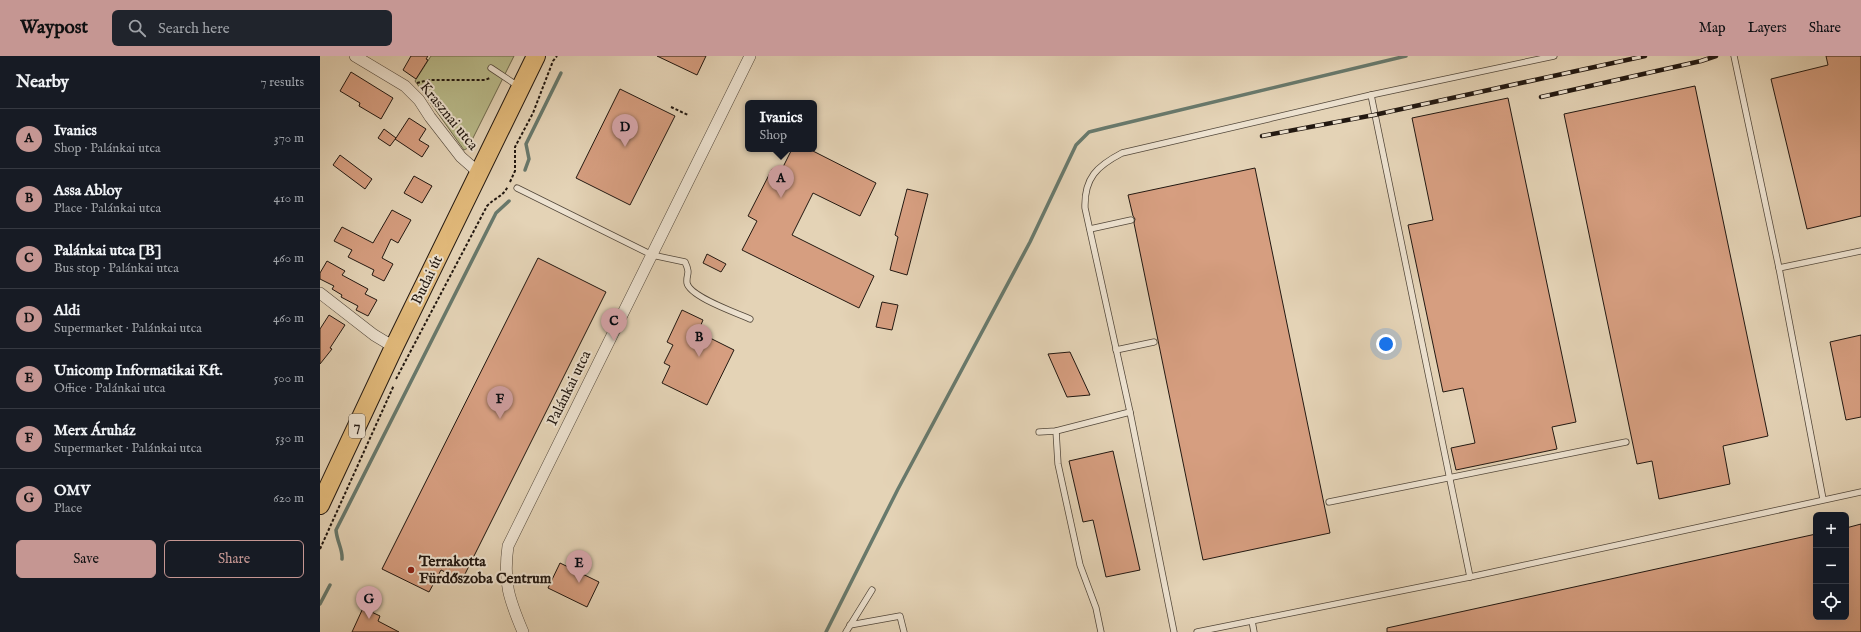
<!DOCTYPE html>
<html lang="en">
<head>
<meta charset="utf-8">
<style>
  :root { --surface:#171b24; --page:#20242c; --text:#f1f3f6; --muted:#9ea1a6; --line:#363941; --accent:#c59692 }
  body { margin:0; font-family:"IM FELL English",serif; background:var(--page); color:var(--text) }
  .controls { position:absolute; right:12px; bottom:12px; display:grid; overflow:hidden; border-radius:6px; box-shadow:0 4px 16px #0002 }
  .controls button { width:36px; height:36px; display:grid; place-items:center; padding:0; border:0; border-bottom:1px solid var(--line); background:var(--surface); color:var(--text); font:20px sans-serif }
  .you { position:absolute; left:1066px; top:288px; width:14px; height:14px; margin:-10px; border:3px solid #fff; border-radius:50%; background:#1a73e8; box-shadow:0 0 0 6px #1a73e833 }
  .badge { display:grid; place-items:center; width:26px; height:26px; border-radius:50%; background:var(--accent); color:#111; font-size:13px; font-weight:700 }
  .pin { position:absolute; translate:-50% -33px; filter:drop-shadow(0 1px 2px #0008) }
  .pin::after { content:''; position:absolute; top:21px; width:14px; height:12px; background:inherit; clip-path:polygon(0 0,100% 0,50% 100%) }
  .popup { position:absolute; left:425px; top:44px; width:72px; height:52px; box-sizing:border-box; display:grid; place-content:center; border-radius:6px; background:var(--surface); filter:drop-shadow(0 1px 3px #0005); font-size:13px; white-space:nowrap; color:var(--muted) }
  .popup b { font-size:15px; color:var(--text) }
  .popup::after { content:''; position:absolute; left:50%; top:100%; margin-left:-8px; border:8px solid transparent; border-top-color:var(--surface) }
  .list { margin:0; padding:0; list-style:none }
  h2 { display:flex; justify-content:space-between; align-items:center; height:52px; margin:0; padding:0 16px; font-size:17px }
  h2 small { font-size:13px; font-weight:400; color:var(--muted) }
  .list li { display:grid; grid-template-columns:26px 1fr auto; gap:12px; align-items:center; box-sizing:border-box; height:60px; padding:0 16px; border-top:1px solid var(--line) }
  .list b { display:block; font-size:15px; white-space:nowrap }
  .list p { margin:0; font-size:13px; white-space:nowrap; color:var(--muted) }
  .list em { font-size:13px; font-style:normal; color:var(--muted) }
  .actions { display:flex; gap:8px; padding:12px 16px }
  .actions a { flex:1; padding:9px 0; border:1px solid var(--accent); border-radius:6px; text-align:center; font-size:14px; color:var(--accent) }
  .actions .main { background:var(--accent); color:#111 }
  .icon { flex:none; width:22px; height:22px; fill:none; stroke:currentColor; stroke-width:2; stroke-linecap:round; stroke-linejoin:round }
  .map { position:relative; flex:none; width:1541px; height:576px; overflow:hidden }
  header { display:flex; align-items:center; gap:24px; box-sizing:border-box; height:56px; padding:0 20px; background:var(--accent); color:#111 }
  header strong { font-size:19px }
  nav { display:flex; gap:22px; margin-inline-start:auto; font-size:14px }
  .search { width:280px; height:36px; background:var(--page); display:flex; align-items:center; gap:10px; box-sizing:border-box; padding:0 14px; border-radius:6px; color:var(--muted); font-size:15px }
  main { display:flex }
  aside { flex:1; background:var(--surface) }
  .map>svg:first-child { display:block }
  .green { fill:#b9bb8b; stroke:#6e6a4e }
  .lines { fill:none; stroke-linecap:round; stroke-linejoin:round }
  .stream { stroke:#68796c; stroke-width:3.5 }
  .building { fill:#d69e80; stroke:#221811 }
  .service-casing { stroke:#52473a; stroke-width:7 }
  .minor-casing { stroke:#52473a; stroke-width:12 }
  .primary-casing { stroke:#221811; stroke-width:20 }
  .path { stroke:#221811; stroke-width:2; stroke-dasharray:3 2; stroke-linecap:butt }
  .service { stroke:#ede2d0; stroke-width:5.5 }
  .minor { stroke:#ede2d0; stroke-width:11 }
  .primary { stroke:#e2ba7b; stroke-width:18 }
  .rail-casing { stroke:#221811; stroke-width:4.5 }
  .rail { stroke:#ede2d0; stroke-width:3; stroke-dasharray:9; stroke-linecap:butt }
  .poi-dot { fill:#8f2418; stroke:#ede2d0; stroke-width:1.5 }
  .labels { text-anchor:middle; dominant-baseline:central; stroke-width:4; stroke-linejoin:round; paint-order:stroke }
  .shield { fill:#ede2d0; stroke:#5f554a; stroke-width:1 }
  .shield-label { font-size:14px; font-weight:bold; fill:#221811 }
  .street-label { font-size:15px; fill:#221811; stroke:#ede2d0 }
  .poi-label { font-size:15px; font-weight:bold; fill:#221811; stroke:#ede2d0; text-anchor:start }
</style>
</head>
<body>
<header>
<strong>Waypost</strong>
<div class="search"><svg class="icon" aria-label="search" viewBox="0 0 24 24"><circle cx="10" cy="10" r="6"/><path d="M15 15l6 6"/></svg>Search here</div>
<nav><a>Map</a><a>Layers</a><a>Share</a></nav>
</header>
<main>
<aside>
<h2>Nearby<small>7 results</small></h2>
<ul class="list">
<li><span class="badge">A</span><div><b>Ivanics</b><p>Shop · Palánkai utca</p></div><em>370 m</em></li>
<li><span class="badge">B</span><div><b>Assa Abloy</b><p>Place · Palánkai utca</p></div><em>410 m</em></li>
<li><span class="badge">C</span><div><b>Palánkai utca [B]</b><p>Bus stop · Palánkai utca</p></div><em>460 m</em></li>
<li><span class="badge">D</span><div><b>Aldi</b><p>Supermarket · Palánkai utca</p></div><em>460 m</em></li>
<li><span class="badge">E</span><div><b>Unicomp Informatikai Kft.</b><p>Office · Palánkai utca</p></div><em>500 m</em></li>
<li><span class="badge">F</span><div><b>Merx Áruház</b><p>Supermarket · Palánkai utca</p></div><em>530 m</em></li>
<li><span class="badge">G</span><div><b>OMV</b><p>Place</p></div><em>620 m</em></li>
</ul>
<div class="actions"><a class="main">Save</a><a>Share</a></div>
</aside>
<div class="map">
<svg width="1541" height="576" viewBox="0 0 1541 576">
  <rect width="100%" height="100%" fill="#e4d3b6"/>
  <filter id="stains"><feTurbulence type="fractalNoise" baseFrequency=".005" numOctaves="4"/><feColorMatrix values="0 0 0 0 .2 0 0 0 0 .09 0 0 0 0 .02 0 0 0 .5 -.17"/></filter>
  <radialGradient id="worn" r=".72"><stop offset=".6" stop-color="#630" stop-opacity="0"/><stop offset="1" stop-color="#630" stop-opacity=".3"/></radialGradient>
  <!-- green -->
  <polygon class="green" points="111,0 194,0 148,92 144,94 95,25"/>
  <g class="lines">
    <!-- stream -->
    <g class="stream">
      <polyline points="205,114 209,103 206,88 241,17"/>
      <path d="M22 503C23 494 17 486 16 474L176 157 189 145"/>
      <polyline points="0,548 10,529"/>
      <polyline points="506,576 578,433 710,186 756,89 769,76 785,72 1086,0"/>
    </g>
  </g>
  <!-- building -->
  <g class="building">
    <polygon points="91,0 108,0 106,3 108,4 96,23 83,14"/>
    <polygon points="337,0 386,0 377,19"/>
    <polygon points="1506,0 1541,0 1541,160 1487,173 1451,23 1508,9"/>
    <polygon points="31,16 73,42 61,63 39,50 40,47 20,35"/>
    <polygon points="1375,30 1448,380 1403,390 1410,428 1339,443 1332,405 1317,408 1244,58"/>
    <polygon points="300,33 355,60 310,149 256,122"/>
    <polygon points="1188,42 1256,366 1232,371 1237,393 1136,414 1131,392 1155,387 1143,332 1123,336 1088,169 1113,164 1092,62"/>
    <polygon points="89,62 106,73 99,84 109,90 102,101 75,83 76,82 70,90 58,82 64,73 76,82"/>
    <polygon points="472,93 489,93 556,127 540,160 493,137 472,179 554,220 539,252 422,194 437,165 428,160 452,113 460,117"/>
    <polygon points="20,99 52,123 45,133 13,109"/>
    <polygon points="935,112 1010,477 883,504 814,167 815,163 813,160 808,139"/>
    <polygon points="94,120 112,130 102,147 84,137"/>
    <polygon points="587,133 608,138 587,219 570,214 578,181 575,179"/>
    <polygon points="72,154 91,164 78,187 71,183 62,202 73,208 64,225 52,219 54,214 28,201 32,194 14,185 22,171 53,187"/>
    <polygon points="387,198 406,208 401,216 383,207"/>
    <polygon points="218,202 286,236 142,524 121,514 109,536 62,513"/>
    <polygon points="7,205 25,215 22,219 48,233 45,238 57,244 48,260 36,254 38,250 21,241 22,239 12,233 14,230 0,223 0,217"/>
    <polygon points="562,246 578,249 572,274 556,271"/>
    <polygon points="362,254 383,264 378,276 414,294 387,349 342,327 350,310 344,307 353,289 347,286"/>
    <polygon points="9,259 25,269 10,292 12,293 0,308 0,273"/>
    <polygon points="1541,279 1541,361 1526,364 1510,286"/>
    <polygon points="750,296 770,339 747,341 728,298"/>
    <polygon points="793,395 820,514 786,521 773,464 763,466 749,405"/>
    <polygon points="1541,468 1541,576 1067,576 1067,572 1496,478 1496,561 1526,561 1526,472"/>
    <polygon points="240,507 279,526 267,551 228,532"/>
    <polygon points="43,552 60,560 58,565 79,576 32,576"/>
  </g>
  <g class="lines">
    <!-- service casing -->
    <g class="service-casing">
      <g id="service">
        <polyline points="1414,0 1459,212 1503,443"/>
        <polyline points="171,12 198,30"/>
        <polyline points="1051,39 1150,521"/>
        <path d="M197 132 332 199 365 206C371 219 366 217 367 227 370 241 417 257 430 263"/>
        <polyline points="770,173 811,164"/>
        <polyline points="1459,212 1541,195"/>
        <polyline points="796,294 834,286"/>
        <polyline points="736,375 738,408 760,509 776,552 781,576"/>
        <polyline points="719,376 736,375 810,356"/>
        <polyline points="1009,446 1306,386"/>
        <polyline points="932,565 934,576"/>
        <polyline points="530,569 580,560 584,576"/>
        <polyline points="526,576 552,534"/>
        <path d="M854 576 810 356 765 152C764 122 777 110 802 97L1051 39 1234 0"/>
        <polyline points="877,576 1150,521 1541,436"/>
      </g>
    </g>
    <!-- minor casing -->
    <g class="minor-casing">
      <g id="minor">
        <polyline points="35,0 85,30 99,44 110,61 141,101 158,116"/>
        <polyline points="0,237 54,279 74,291"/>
        <path d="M203 576C189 543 183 526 188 490L430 0"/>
      </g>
    </g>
    <!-- primary casing -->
    <g class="primary-casing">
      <polyline id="primary" points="0,449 74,291 216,0"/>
    </g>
    <!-- path -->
    <g class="path">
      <polyline points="97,27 108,24 165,24 170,22"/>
      <polyline points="351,51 368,59"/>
      <polyline points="190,126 195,115 195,91 213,57 233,5 237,0"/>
      <path d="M76 323 167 150C174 142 183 141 188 130"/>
      <polyline points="0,493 74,329"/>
    </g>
    <!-- service -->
    <use href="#service" class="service"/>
    <!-- minor -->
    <use href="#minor" class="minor"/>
    <!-- primary -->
    <use href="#primary" class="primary"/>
    <!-- rail casing -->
    <g class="rail-casing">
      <g id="rail">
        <polyline points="1221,41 1381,5 1396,0"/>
        <polyline points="942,80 1054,59 1325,0"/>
      </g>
    </g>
    <!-- rail -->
    <use href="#rail" class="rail"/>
  </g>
  <!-- markers -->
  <circle class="poi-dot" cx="91" cy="514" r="4"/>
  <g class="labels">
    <!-- shield labels -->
    <rect class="shield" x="29" y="358" width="16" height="24" rx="3"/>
    <g class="shield-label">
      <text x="37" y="370">7</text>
    </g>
    <!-- street labels -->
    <g class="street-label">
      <text transform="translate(129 60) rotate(51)">Krasznai utca</text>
      <text transform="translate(107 224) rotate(-64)">Budai út</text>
      <text transform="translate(249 332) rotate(-64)">Palánkai utca</text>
    </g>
    <!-- poi labels -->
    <g class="poi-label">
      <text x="99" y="505">Terrakotta<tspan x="99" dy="17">Fürdőszoba Centrum</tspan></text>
    </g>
  </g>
  <rect width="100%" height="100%" filter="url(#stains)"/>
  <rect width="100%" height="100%" fill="url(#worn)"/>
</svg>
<div class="controls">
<button>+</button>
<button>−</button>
<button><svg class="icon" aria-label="locate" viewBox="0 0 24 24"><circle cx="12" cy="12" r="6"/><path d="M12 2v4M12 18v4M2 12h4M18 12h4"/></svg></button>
</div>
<div class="you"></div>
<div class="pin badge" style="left:461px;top:142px">A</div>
<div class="popup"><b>Ivanics</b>Shop</div>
<div class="pin badge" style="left:379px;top:301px">B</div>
<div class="pin badge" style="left:294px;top:285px">C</div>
<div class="pin badge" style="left:305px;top:91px">D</div>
<div class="pin badge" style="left:259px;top:527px">E</div>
<div class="pin badge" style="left:180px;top:363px">F</div>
<div class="pin badge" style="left:49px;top:563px">G</div>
</div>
</main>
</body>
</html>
